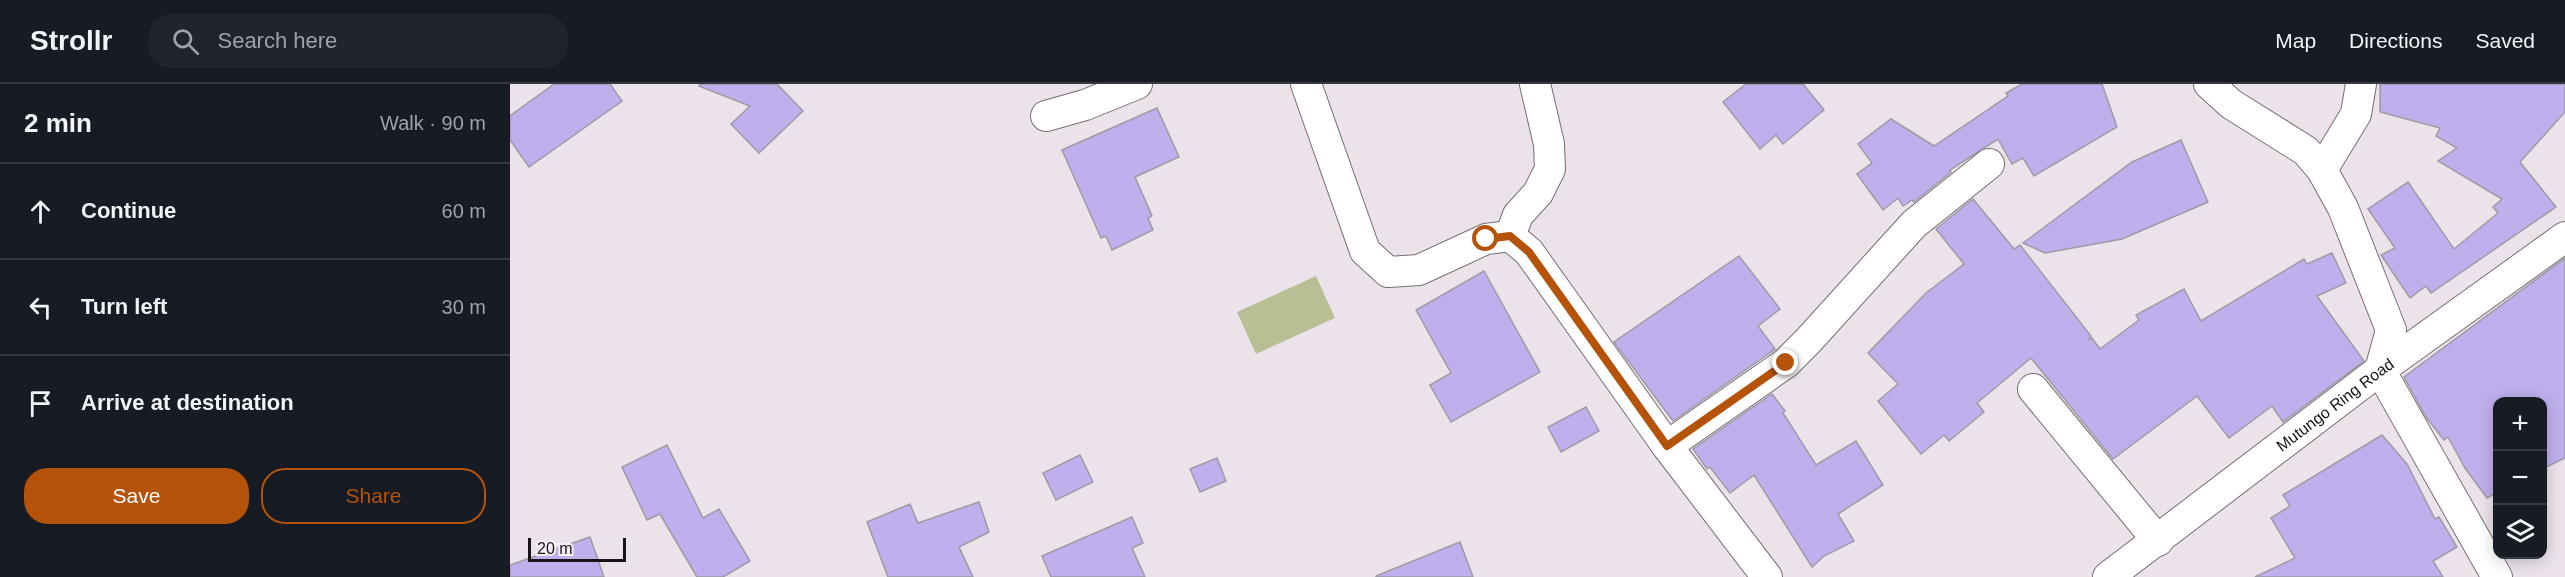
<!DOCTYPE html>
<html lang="en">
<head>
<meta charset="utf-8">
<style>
  :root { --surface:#171b24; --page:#20242c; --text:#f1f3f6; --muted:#9ea1a6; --line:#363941; --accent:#b45309 }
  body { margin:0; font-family:Arial,sans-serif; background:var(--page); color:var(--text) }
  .controls { position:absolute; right:18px; bottom:18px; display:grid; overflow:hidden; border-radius:12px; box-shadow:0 3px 15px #0003 }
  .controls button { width:54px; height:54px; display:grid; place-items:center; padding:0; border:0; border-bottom:2px solid var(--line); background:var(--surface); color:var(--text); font:30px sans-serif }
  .scale { position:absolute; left:18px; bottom:15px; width:98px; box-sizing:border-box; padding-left:6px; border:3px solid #171417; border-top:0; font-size:16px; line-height:21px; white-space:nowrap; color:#171417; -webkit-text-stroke:4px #f8f0f7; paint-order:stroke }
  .stop { position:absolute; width:18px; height:18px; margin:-14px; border:4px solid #b45309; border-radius:50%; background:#fff }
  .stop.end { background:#b45309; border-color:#fff; box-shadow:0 2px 6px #0008 }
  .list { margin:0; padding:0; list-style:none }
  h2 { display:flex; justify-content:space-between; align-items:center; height:78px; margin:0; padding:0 24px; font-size:26px }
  h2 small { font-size:20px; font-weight:400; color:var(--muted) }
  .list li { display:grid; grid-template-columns:39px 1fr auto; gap:18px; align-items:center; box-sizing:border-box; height:96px; padding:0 24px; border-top:2px solid var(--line) }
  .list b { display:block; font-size:22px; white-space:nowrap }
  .list em { font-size:20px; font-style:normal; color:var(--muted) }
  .actions { display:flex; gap:12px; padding:18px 24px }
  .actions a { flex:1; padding:14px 0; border:2px solid var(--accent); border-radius:24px; text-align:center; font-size:21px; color:var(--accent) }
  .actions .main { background:var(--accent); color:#fff }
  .icon { flex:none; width:33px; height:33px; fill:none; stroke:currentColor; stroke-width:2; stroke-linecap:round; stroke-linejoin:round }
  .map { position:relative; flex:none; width:2055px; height:493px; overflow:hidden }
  header { display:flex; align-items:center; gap:36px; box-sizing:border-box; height:84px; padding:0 30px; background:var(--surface); border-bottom:2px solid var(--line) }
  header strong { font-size:28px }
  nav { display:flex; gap:33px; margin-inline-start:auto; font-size:21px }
  .search { width:420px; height:54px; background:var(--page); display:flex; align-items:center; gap:15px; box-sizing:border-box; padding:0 21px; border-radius:24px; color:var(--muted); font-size:22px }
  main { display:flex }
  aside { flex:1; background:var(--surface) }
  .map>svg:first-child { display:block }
  .green { fill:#b9be95 }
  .building { fill:#bfafed; stroke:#9d9ba4; stroke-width:1.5 }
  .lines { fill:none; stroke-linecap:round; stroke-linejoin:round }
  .street-casing { stroke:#766e75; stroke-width:32 }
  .street { stroke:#fff; stroke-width:30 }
  .route { stroke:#b45309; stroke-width:8 }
  .labels { text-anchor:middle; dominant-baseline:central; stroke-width:4.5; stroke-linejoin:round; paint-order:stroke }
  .street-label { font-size:16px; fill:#171417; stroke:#f8f0f7 }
</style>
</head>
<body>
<header>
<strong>Strollr</strong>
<div class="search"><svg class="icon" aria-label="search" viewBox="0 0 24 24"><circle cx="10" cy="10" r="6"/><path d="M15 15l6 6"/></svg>Search here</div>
<nav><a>Map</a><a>Directions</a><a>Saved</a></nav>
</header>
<main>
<aside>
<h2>2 min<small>Walk · 90 m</small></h2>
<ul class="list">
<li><svg class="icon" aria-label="ahead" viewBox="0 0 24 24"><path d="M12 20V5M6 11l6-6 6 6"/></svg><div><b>Continue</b></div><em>60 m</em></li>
<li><svg class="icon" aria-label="left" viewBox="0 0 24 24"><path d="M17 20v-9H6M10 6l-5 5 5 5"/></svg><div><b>Turn left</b></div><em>30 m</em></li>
<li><svg class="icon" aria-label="arrive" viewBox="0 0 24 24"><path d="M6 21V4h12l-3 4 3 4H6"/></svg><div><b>Arrive at destination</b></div></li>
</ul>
<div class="actions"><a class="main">Save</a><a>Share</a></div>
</aside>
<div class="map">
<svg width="2055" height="493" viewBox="0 0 2055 493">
  <rect width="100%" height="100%" fill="#ebe2ea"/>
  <!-- green -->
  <polygon class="green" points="806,192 825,234 746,270 727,228"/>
  <!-- building -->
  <g class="building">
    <polygon points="44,0 100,0 112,17 19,83 0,56 0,32"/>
    <polygon points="190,0 267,0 293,27 249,69 221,40 240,22 189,2"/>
    <polygon points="1236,0 1293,0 1314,26 1273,60 1266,51 1250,65 1213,18"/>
    <polygon points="1512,0 1592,0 1607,43 1524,92 1513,74 1502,80 1488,55 1440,86 1441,88 1404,118 1402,116 1393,122 1388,114 1373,126 1347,90 1362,79 1348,60 1381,35 1424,62 1498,12 1496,9"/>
    <polygon points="1870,0 2055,0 2055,28 2010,78 2046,123 1921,209 1916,202 1900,214 1871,171 1885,164 1858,125 1898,98 1944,165 1988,129 1983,123 1992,115 1928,77 1947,64 1926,52 1930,44 1870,28"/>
    <polygon points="647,24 669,73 625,93 642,132 638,134 643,146 602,166 596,152 591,154 552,66"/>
    <polygon points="1671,56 1698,118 1612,155 1535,169 1513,159 1622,78"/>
    <polygon points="1463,115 1504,165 1510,161 1581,252 1579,256 1582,254 1590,265 1629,236 1626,231 1674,205 1691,237 1794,175 1797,180 1822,169 1836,199 1807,212 1854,277 1773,338 1762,322 1719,354 1687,312 1603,375 1521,274 1467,319 1474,328 1439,357 1434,351 1411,370 1368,317 1388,300 1358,269 1416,209 1454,180 1426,145"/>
    <polygon points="1229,172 1270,225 1248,242 1265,265 1163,337 1104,258"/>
    <polygon points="2055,174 2055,374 2032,385 2032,318 1988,318 1988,408 1977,414 1955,384 1938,353 1934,356 1916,333 1894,293"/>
    <polygon points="974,187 1030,288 941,338 920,301 941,289 906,226"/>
    <polygon points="1262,310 1275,327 1273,329 1306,381 1346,357 1373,401 1328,430 1344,457 1314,472 1302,483 1244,391 1220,409 1200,383 1197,385 1183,365"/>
    <polygon points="1076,323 1089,347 1051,368 1038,343"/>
    <polygon points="1872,351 1897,380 1925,435 1929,433 1947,463 1923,477 1933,493 1745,493 1785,474 1761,434 1780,422 1773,411"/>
    <polygon points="157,361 193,434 209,425 240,477 213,493 187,493 150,430 137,436 112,383"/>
    <polygon points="570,371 583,398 546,416 533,389"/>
    <polygon points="707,374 716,397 690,408 680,385"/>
    <polygon points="469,418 479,448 449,463 463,493 378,493 357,438 400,420 408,439"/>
    <polygon points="622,433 633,459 622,464 635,493 541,493 532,472"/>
    <polygon points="80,453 94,493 0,493 0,481"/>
    <polygon points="950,458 963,493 866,493 866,492"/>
  </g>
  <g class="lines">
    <!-- street casing -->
    <g class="street-casing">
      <g id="street">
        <polyline points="796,0 855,167 878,188 909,186 976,155 1000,152 1019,168 1157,362 1257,493"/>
        <polyline points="1699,0 1721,20 1796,67 1812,86 1833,124 1881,246 1870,286 1987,493"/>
        <polyline points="536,32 575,21 627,0"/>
        <polyline points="1812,86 1846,30 1851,0"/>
        <polyline points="1000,152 1008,131 1028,109 1040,85 1039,60 1025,0"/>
        <polyline points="1523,305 1648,457"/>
        <polyline points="1157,362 1276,279 1298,257 1404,140 1479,80"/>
        <path id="s1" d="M1598 493 1870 286 2055 153"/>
      </g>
    </g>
    <!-- street -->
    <use href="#street" class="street"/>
  </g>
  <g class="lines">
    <!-- route -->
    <polyline class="route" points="976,155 1000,152 1019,168 1157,362 1276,279"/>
  </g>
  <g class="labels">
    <!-- street labels -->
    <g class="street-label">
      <text stroke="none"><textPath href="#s1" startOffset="285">Mutungo Ring Road</textPath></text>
    </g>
  </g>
</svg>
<div class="controls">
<button>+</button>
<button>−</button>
<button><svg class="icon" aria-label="layers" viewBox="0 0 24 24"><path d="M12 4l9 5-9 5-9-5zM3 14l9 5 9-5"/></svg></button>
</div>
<div class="scale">20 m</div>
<div class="stop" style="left:976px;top:155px"></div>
<div class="stop end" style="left:1276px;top:279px"></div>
</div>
</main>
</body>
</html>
